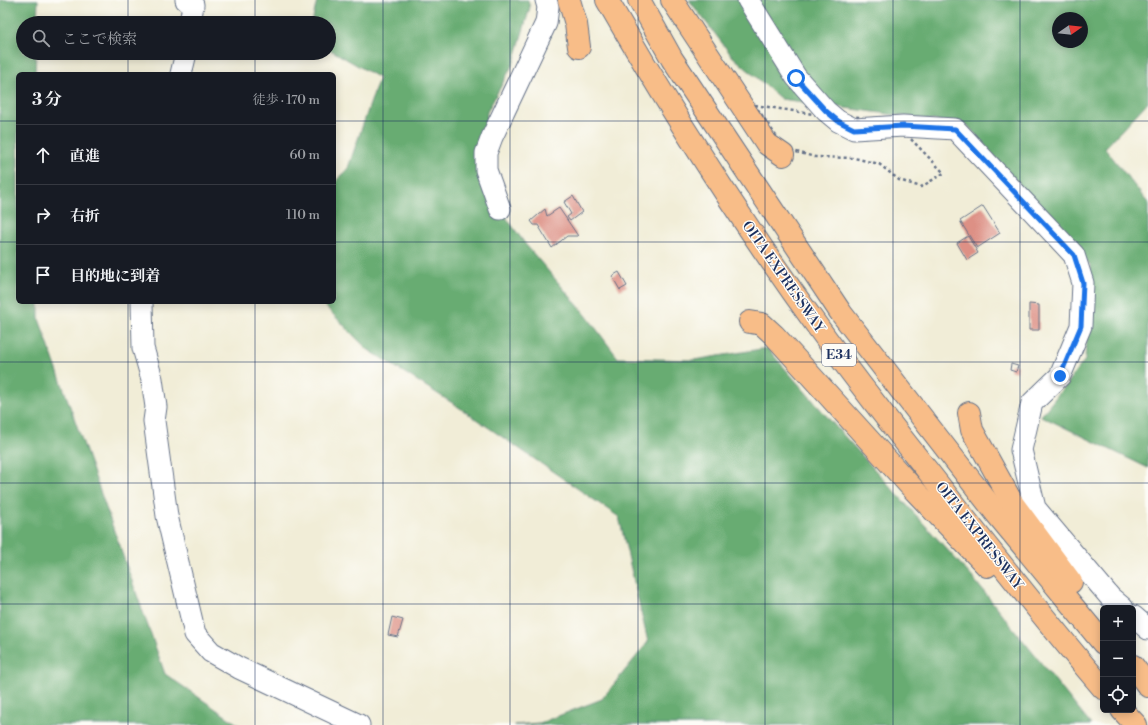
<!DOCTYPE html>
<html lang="ja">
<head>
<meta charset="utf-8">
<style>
  :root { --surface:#171b24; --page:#242831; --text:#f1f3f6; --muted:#9ea1a6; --line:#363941 }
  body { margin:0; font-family:"Libre Bodoni","Noto Serif JP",serif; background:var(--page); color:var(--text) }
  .controls { position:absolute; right:12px; bottom:12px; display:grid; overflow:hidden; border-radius:6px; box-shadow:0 2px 10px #0003 }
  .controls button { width:36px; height:36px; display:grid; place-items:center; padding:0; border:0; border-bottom:1px solid var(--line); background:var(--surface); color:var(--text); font:20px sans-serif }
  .compass { position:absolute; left:1052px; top:12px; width:36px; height:36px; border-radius:50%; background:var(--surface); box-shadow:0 2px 10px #0003; rotate:76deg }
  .stop { position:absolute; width:12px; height:12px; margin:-9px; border:3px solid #1a73e8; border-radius:50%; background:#fff }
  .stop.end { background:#1a73e8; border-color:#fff; box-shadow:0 1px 4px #0008 }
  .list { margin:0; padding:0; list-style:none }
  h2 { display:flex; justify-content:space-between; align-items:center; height:52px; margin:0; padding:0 16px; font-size:17px }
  h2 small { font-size:13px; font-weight:400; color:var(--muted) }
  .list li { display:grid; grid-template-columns:26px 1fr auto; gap:12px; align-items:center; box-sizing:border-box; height:60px; padding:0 16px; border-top:1px solid var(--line) }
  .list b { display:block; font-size:15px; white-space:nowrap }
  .list em { font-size:13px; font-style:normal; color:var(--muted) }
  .icon { flex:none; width:22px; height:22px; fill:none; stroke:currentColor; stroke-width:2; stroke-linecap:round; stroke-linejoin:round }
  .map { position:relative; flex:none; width:1148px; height:725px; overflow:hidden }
  .search { position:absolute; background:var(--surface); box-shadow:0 2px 10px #0003; left:16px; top:16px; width:320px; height:44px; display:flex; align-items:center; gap:10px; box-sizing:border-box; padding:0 14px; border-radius:22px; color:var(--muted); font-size:15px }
  .panel { position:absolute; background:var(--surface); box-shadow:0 2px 10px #0003; left:16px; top:72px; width:320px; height:232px; border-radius:6px }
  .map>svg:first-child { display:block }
  .forest { fill:#67ac72; stroke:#416e68; fill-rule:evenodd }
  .building { fill:#dd9085 }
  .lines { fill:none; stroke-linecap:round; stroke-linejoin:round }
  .minor-casing { stroke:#667288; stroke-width:23 }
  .motorway-casing { stroke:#667288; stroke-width:24 }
  .path { stroke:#667288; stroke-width:2.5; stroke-dasharray:3 3; stroke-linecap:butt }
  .minor { stroke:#fff; stroke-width:21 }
  .motorway { stroke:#f8bd88; stroke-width:22 }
  .route { stroke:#1a73e8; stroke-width:5 }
  .grid { fill:none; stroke:#1b2f5e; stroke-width:1; stroke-opacity:0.55 }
  .labels { text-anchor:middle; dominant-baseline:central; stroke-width:3; stroke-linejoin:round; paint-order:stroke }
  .shield { fill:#fdfcf7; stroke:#5f6c8c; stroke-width:1 }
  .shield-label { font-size:13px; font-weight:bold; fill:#1b2f5e }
  .street-label { font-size:14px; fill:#1b2f5e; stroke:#fdfcf7 }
</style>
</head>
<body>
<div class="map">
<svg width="1148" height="725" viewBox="0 0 1148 725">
  <rect width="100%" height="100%" fill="#fdfcf7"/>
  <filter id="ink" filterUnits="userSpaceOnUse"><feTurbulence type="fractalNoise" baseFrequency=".025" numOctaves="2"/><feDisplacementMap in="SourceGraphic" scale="8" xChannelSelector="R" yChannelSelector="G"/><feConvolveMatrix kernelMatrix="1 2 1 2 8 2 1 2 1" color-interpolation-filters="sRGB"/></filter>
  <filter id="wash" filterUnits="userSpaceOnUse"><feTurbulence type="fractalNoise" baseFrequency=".012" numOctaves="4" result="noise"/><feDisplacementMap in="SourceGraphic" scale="16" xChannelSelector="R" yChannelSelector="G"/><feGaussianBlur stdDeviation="0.9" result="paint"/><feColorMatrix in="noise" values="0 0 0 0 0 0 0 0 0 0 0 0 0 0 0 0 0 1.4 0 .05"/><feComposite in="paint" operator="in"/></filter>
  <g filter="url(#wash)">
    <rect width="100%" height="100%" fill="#f1edd7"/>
    <!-- forest -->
    <g class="forest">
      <polygon points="0,0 38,0 37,23 23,23 23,53 36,53 35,74 18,74 18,302 39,302 39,319 165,674 239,725 0,725"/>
      <polygon points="317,0 528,0 530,7 514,62 487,112 480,181 526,245 586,315 618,358 694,360 767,348 837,428 972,577 1091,725 514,725 540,723 602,699 648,642 619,517 457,406 367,349 321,302 334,302 334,184 348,168 379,78 329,49 329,23 312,23"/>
      <path d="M689 0H1148V103L1146 104 1105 148 1148 203V468L1041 416 1085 360 1091 266 967 125 781 99 732 56ZM1058 18H1082V42H1058Z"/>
    </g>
    <g id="blocks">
      <!-- building -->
      <g class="building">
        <polygon points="573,196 582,212 570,221 567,217 571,214 564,202"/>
        <polygon points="983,206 1000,233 977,248 960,221"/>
        <polygon points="559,208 578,236 567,236 552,248 538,225 534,225 531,221 545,209 547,216"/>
        <polygon points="968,236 978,253 967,260 957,243"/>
        <polygon points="619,272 627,286 620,290 612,276"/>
        <polygon points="1029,304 1039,305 1039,330 1029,330"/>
        <polygon points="1011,364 1018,366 1016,372 1010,370"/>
        <polygon points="392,617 403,620 398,637 388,635"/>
      </g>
    </g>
  </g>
  <g filter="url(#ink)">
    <use href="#blocks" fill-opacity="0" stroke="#667288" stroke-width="1"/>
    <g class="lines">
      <!-- minor casing -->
      <g class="minor-casing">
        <g id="minor">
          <polyline points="186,0 193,5 190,23"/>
          <polyline points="748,0 796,77 826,111 838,121 854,129 903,126 955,129 1074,255 1083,283 1081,326 1060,376 1032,403 1021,450 1035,508 1110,597 1123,608"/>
          <polyline points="181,74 186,53"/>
          <polyline points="500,209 486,170 486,153 492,137 546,23 548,7 546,0"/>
          <polyline points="142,302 143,348 152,379 156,407 154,421 167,516 195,634 211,652 239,668 359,725"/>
          <polyline points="1133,616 1148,629"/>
        </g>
      </g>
      <!-- motorway casing -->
      <g class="motorway-casing">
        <g id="motorway">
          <polyline points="569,0 576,24 579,47"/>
          <path d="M607 0C672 113 743 224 820 330 865 393 915 454 963 516 1009 574 1055 632 1103 688"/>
          <polyline points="639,0 672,59 841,313 996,513 1103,643"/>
          <polyline points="672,0 767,144 783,155"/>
          <polyline points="750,322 762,324 774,335 915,491 987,566"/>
          <polyline points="969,413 972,430 1013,504 1071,582"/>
          <polyline points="1133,666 1148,686"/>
          <polyline points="1122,710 1136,725"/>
        </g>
      </g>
      <!-- path -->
      <polygon class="path" points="755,105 819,115 860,117 906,134 944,173 921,187 899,180 879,164 854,158 815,157 785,149"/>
      <!-- minor -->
      <use href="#minor" class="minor"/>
      <!-- motorway -->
      <use href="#motorway" class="motorway"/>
    </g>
  </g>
  <g class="lines" filter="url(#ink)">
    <!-- route -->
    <polyline class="route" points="796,78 826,111 838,121 854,129 903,126 955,129 1074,255 1083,283 1081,326 1060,376"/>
  </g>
  <!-- grid -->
  <path class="grid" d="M128 0V23M255 0V23M383 0V725M510 0V725M638 0V725M765 0V725M893 0V725M1020 0V725M128 53V74M255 53V74M0 121H18M334 121H1148M0 242H18M334 242H1148M128 302V725M255 302V725M0 362H1148M0 483H1148M0 604H1148"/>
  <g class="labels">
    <!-- shield labels -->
    <rect class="shield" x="822" y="344" width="34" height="22" rx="3"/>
    <g class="shield-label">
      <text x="839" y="355">E34</text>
    </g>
    <!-- street labels -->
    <g class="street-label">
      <text transform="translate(783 277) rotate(55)">OITA EXPRESSWAY</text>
      <text transform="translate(979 536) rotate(52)">OITA EXPRESSWAY</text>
    </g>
  </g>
</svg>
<div class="controls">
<button>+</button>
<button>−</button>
<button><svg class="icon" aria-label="locate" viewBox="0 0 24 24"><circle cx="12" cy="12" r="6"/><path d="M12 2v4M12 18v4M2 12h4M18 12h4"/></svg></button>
</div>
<svg class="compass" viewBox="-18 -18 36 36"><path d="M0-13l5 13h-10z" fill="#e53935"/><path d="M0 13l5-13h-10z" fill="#9ea1a6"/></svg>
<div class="stop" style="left:796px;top:78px"></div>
<div class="stop end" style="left:1060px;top:376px"></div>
<div class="search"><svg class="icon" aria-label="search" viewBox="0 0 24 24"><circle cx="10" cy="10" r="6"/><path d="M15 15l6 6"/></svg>ここで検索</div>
<section class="panel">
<h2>3 分<small>徒歩 · 170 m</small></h2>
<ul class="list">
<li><svg class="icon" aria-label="ahead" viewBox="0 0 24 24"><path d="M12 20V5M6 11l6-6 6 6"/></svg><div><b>直進</b></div><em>60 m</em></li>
<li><svg class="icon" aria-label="right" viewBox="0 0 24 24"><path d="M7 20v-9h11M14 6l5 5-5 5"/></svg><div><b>右折</b></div><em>110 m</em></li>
<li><svg class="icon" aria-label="arrive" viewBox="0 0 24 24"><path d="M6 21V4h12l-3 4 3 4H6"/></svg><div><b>目的地に到着</b></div></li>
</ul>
</section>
</div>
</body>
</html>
